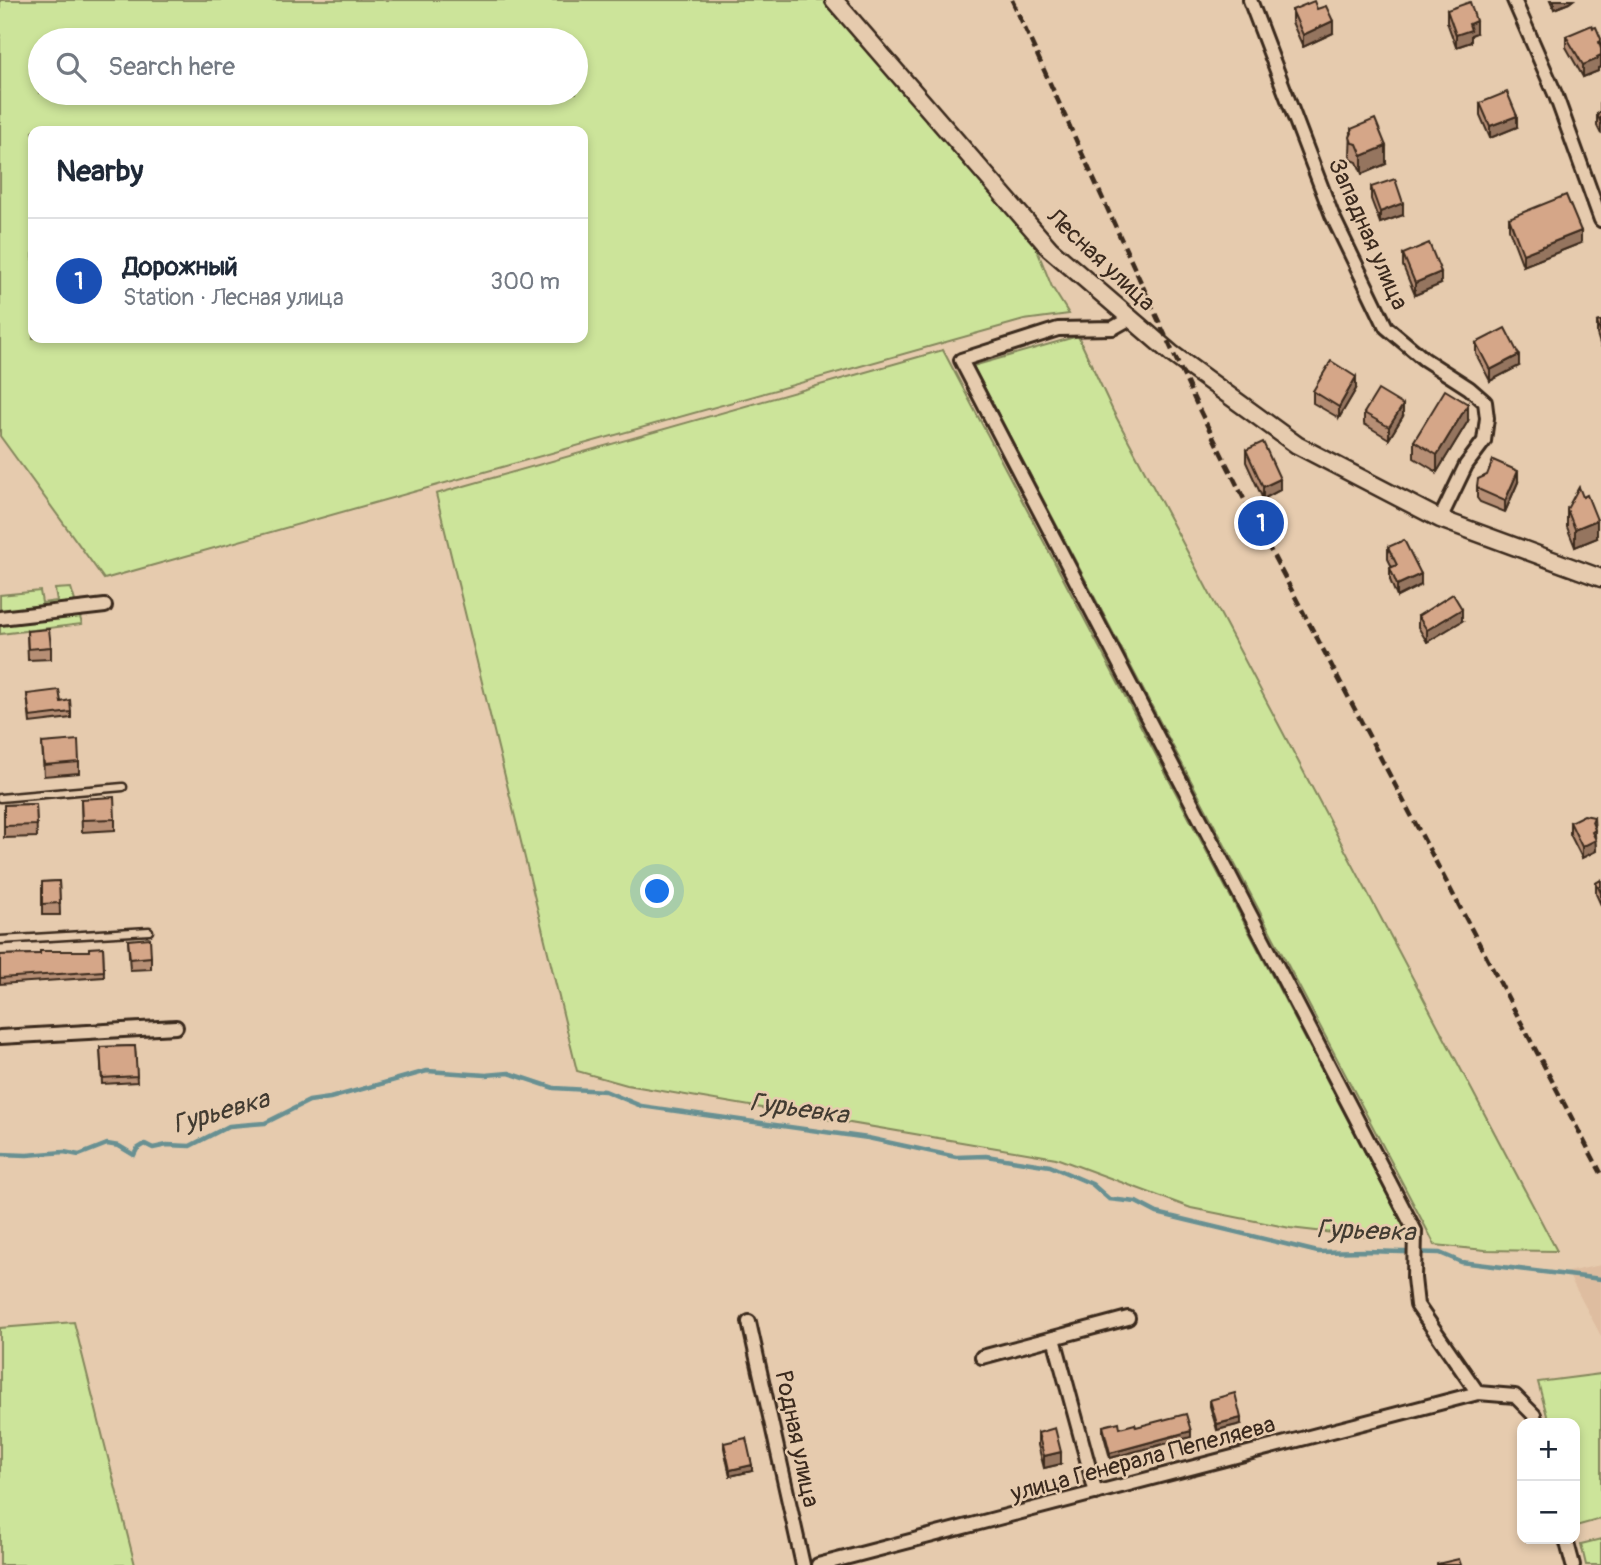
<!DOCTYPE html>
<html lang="en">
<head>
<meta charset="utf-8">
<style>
  :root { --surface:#fff; --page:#f6f6f7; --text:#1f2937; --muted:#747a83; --line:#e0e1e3; --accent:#0b8043 }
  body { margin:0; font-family:Pangolin,sans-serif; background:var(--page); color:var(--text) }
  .controls { position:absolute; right:21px; bottom:21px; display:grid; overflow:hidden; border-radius:14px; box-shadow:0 4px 10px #0003 }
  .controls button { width:63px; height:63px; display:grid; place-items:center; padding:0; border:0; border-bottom:2px solid var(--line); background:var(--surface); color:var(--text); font:35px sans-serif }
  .you { position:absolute; left:658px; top:892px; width:24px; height:24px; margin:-18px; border:5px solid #fff; border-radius:50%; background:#1a73e8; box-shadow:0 0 0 10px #1a73e833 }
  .badge { display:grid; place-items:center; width:46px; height:46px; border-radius:50%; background:var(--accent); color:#fff; font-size:23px; font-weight:700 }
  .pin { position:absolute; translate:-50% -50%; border:4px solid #fff; box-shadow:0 2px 7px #0006 }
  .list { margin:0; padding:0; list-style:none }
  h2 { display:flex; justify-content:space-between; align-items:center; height:91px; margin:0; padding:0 28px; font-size:30px }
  h2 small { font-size:23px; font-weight:400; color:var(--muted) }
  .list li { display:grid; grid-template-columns:46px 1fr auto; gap:21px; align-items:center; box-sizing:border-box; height:126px; padding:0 28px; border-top:2px solid var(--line) }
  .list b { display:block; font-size:26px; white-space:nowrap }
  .list p { margin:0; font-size:23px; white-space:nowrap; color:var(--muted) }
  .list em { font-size:23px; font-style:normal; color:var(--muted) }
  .icon { flex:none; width:38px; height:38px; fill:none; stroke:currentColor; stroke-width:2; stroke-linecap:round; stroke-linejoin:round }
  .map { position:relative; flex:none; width:1601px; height:1565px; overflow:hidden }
  .search { position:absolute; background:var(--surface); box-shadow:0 4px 10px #0003; left:28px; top:28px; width:560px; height:77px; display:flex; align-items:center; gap:18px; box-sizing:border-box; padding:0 24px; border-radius:38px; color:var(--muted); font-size:26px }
  .panel { position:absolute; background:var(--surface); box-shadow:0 4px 10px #0003; left:28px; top:126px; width:560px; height:217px; border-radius:14px }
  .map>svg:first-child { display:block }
  .built { fill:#debda0 }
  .green { fill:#cce49a; stroke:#84875c; stroke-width:2; fill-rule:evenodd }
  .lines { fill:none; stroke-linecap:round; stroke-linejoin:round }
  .stream { stroke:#679092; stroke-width:4.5 }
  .service-casing { stroke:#3b2a1e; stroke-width:11 }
  .minor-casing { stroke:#3b2a1e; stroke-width:18 }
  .tertiary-casing { stroke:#3b2a1e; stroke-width:21 }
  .service { stroke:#e6cbae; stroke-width:6 }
  .minor { stroke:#e6cbae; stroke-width:12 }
  .tertiary { stroke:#e6cbae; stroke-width:16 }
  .rail { stroke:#3b2a1e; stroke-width:4.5; stroke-dasharray:10 5; stroke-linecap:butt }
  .wall { fill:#b78f75; stroke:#3b2a1e; stroke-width:2 }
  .shaded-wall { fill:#95745f; stroke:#3b2a1e; stroke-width:2 }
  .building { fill:#d5a688; stroke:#3b2a1e; stroke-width:2 }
  .labels { text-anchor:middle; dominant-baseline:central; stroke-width:5; stroke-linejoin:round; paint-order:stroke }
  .street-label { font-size:24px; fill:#3b2a1e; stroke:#e6cbae }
  .water-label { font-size:26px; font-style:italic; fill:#423b31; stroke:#e6cbae }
</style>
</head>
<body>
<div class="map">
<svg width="1601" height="1565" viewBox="0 0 1601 1565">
  <rect width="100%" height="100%" fill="#e6cbae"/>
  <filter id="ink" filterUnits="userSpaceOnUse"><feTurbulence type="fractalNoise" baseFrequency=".0143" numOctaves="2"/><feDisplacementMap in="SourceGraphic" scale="14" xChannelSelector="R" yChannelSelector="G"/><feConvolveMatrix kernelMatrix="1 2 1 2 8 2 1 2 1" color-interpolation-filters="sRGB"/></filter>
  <g filter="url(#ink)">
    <!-- built -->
    <polygon class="built" points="1601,1265 1601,1336 1567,1272"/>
    <!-- green -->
    <g class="green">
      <path d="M0 0H839L1031 235 1052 287 1069 314 1024 320 104 579 0 436ZM40 40H576V93H40ZM33 131H583V338H33Z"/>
      <polygon points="1078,336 1113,411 1557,1251 1485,1250 1435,1245 973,366"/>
      <polygon points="943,350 1412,1242 1290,1228 1191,1208 1056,1158 627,1085 577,1071 436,494"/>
      <polygon points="71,588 82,624 0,634 0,595 40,591 42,603 57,601 55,589"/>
      <polygon points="74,1322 135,1565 0,1565 0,1328"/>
      <polygon points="1601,1374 1601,1519 1576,1526 1575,1423 1549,1423 1538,1382"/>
      <polygon points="1601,1539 1601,1565 1586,1565 1581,1544"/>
    </g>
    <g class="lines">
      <!-- stream -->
      <polyline class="stream" points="0,1154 27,1155 64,1152 79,1155 107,1144 119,1146 134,1155 137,1149 145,1144 153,1148 167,1145 190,1146 229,1126 265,1123 309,1101 330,1098 427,1071 486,1075 509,1073 554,1088 605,1091 641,1106 868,1138 956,1157 986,1156 1050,1166 1092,1184 1109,1199 1136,1202 1157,1213 1318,1252 1365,1251 1440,1253 1461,1262 1601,1279"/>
      <!-- service casing -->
      <g class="service-casing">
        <g id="service">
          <polyline points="0,798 123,787"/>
          <polyline points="0,940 149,931"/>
        </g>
      </g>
      <!-- minor casing -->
      <g class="minor-casing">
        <g id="minor">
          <polyline points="1250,0 1332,215 1386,327 1424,359 1469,388 1485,402 1487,418 1484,441 1466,465 1440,519"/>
          <polyline points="1514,0 1556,96 1601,220"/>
          <polyline points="1129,319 1113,328 1058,329 961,360 1415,1231 1414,1278 1417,1305 1478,1393"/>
          <polyline points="0,618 105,606"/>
          <polyline points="0,1037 176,1027"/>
          <polyline points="749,1322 803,1565"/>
          <polyline points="1054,1338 1096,1493"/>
          <polyline points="982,1357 1128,1318"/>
          <polyline points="1566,1539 1573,1565"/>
          <polyline points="818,1565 1478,1393 1515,1396 1534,1415 1536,1423"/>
        </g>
      </g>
      <!-- tertiary casing -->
      <g class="tertiary-casing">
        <polyline id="tertiary" points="834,0 1050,249 1172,354 1297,445 1440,519 1601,578"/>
      </g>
      <!-- service -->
      <use href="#service" class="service"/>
      <!-- minor -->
      <use href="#minor" class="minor"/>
      <!-- tertiary -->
      <use href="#tertiary" class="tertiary"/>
      <!-- rail -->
      <polyline class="rail" points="1012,0 1197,405 1257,525 1601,1173"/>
    </g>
    <!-- wall -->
    <g class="wall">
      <polygon points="1550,0 1573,0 1569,3 1554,9"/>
      <polygon points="1317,9 1333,33 1303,47 1292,22 1292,10"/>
      <polygon points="1447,10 1476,33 1471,35 1471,42 1456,47 1447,22"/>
      <polygon points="1593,28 1601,39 1601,67 1598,68 1598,71 1583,77 1566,47 1566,36"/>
      <polygon points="1600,100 1601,100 1601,134 1597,126 1597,114 1600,112"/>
      <polygon points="1480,103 1517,127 1490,138 1480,115"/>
      <polygon points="1351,129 1386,164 1362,174 1357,162 1352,160 1350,155"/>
      <polygon points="1371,187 1403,215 1380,223 1371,199"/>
      <polygon points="1509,218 1581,243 1523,266 1509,229"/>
      <polygon points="1403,254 1441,284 1415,295 1403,266"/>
      <polygon points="1601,321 1601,347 1597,334 1597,322"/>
      <polygon points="1476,343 1519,366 1490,381 1476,354"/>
      <polygon points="1356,389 1339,418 1313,403 1313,391"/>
      <polygon points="1364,413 1403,416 1389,439 1364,424"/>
      <polygon points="1468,421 1437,472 1414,458 1414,441"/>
      <polygon points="1246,450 1280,490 1263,499 1246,462"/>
      <polygon points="1518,482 1505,512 1480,502 1477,498 1477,486"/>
      <polygon points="1567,509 1597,538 1575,547 1567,527"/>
      <polygon points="1388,547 1421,585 1397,597 1390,580 1390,568 1392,567 1388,559"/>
      <polygon points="1418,616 1462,621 1427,642 1418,627"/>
      <polygon points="27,631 51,647 51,659 28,660"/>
      <polygon points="27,694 61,702 71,712 71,718 30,723"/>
      <polygon points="42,743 79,762 79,773 44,776"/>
      <polygon points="81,799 115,819 115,830 82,832"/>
      <polygon points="36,804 37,837 4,838 4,805"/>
      <polygon points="1570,822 1594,827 1596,851 1582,858 1570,834"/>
      <polygon points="1601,880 1601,905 1596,894 1596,883"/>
      <polygon points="59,881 60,915 42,915 42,882"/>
      <polygon points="128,940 151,957 151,969 130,970"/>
      <polygon points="103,947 104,977 0,984 0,955 40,954 89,951"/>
      <polygon points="135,1046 137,1082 102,1084 100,1047"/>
      <polygon points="1210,1400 1241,1424 1217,1430 1210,1406"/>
      <polygon points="1103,1426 1120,1428 1136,1427 1191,1437 1110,1458 1103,1432"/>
      <polygon points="1038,1433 1061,1464 1044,1468 1038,1445"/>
      <polygon points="724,1443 752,1471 730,1476 724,1448"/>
    </g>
    <!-- shaded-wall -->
    <g class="shaded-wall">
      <polygon points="1554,0 1573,0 1569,3 1554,9"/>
      <polygon points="1333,21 1333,33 1303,47 1303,35"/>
      <polygon points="1476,21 1476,33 1471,35 1471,42 1456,47 1456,35 1469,24"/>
      <polygon points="1601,55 1601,67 1598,68 1598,71 1583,77 1583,65"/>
      <polygon points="1517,116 1517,127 1490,138 1490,126"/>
      <polygon points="1386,146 1386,164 1362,174 1362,156"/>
      <polygon points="1403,203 1403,215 1380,223 1380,212"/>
      <polygon points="1581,231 1581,243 1523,266 1523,254"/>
      <polygon points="1441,272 1441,284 1415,295 1415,283"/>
      <polygon points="1519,355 1519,366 1490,381 1490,370"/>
      <polygon points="1356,377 1356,389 1339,418 1339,407"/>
      <polygon points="1468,404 1468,421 1437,472 1437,455"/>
      <polygon points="1403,405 1403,416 1389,439 1389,427"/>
      <polygon points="1518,471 1518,482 1505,512 1505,501"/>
      <polygon points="1280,479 1280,490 1263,499 1263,487"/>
      <polygon points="1597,520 1597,538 1575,547 1575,529"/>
      <polygon points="1421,574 1421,585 1397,597 1397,585"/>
      <polygon points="1462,609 1462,621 1427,642 1427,630"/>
      <polygon points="1594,817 1596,851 1582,858 1582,847"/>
      <polygon points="1241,1418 1241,1424 1217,1430 1217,1424"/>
      <polygon points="1191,1431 1191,1437 1110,1458 1110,1453"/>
      <polygon points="1061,1452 1061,1464 1044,1468 1044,1456"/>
      <polygon points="752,1465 752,1471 730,1476 730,1470"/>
    </g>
    <!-- building -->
    <g class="building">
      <polygon points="1314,1 1317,9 1326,6 1333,21 1303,35 1292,10"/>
      <polygon points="1470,2 1476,21 1469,24 1471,30 1456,35 1447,10"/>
      <polygon points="1592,25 1593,28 1596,27 1601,39 1601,41 1599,42 1601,49 1601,55 1597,57 1598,59 1583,65 1566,36"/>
      <polygon points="1507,92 1517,116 1490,126 1480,103"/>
      <polygon points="1601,112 1601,123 1597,114"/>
      <polygon points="1375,119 1386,146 1362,156 1357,144 1352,143 1350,137 1352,133 1351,129"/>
      <polygon points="1395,179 1403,203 1380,212 1371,187"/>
      <polygon points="1566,195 1581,231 1523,254 1509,218"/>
      <polygon points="1429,243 1441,272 1415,283 1403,254"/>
      <polygon points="1601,321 1601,335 1597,322"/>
      <polygon points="1505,328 1519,355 1490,370 1476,343"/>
      <polygon points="1331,361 1356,377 1339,407 1313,391"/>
      <polygon points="1378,390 1403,405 1389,427 1364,413"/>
      <polygon points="1445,390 1468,404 1437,455 1414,441"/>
      <polygon points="1263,442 1280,479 1263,487 1246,450"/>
      <polygon points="1493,460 1518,471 1505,501 1480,490 1477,486 1478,479 1487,475"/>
      <polygon points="1579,487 1583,497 1587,495 1597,520 1575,529 1567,509"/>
      <polygon points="1404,540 1421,574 1397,585 1390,568 1397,565 1388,547"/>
      <polygon points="1453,594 1462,609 1427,630 1418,616"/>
      <polygon points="49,629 51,647 28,649 27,631"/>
      <polygon points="59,690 61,702 70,700 71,712 30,717 27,694"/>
      <polygon points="78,740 79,762 44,765 42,743"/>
      <polygon points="114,797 115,819 82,820 81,799"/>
      <polygon points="36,804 37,825 4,826 4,805"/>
      <polygon points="1584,815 1594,817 1592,822 1595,830 1592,832 1596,840 1582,847 1570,822"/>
      <polygon points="1601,880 1601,893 1596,883"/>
      <polygon points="59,881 60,903 42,904 42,882"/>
      <polygon points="150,938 151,957 130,959 128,940"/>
      <polygon points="103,947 104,971 0,978 0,955 40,954 40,951 89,951 89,948"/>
      <polygon points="135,1046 137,1076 102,1078 100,1047"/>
      <polygon points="1235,1393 1241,1418 1217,1424 1210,1400"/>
      <polygon points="1186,1414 1191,1431 1110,1453 1103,1426 1119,1422 1120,1428 1135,1424 1136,1427"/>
      <polygon points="1055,1428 1061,1452 1044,1456 1038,1433"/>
      <polygon points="746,1438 752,1465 730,1470 724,1443"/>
      <polygon points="1459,1559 1461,1565 1437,1565 1437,1564"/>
    </g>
  </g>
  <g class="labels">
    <!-- street labels -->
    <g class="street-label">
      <text transform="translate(1368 234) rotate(66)">Западная улица</text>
      <text transform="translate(1101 260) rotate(43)">Лесная улица</text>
      <text transform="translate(797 1439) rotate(78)">Родная улица</text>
      <text transform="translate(1143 1459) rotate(-15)">улица Генерала Пепеляева</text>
    </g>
    <!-- water labels -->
    <g class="water-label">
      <text transform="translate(799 1109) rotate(8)">Гурьевка</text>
      <text transform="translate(221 1112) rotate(-16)">Гурьевка</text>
      <text transform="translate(1366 1231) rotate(2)">Гурьевка</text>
    </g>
  </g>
</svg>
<div class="controls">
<button>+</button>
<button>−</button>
</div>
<div class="you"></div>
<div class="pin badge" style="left:1261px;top:523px;background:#1a4fb4">1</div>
<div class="search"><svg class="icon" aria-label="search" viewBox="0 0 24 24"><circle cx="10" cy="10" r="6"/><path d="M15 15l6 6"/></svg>Search here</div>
<section class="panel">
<h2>Nearby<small></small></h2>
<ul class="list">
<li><span class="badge" style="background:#1a4fb4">1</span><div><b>Дорожный</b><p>Station · Лесная улица</p></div><em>300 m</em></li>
</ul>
</section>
</div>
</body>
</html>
